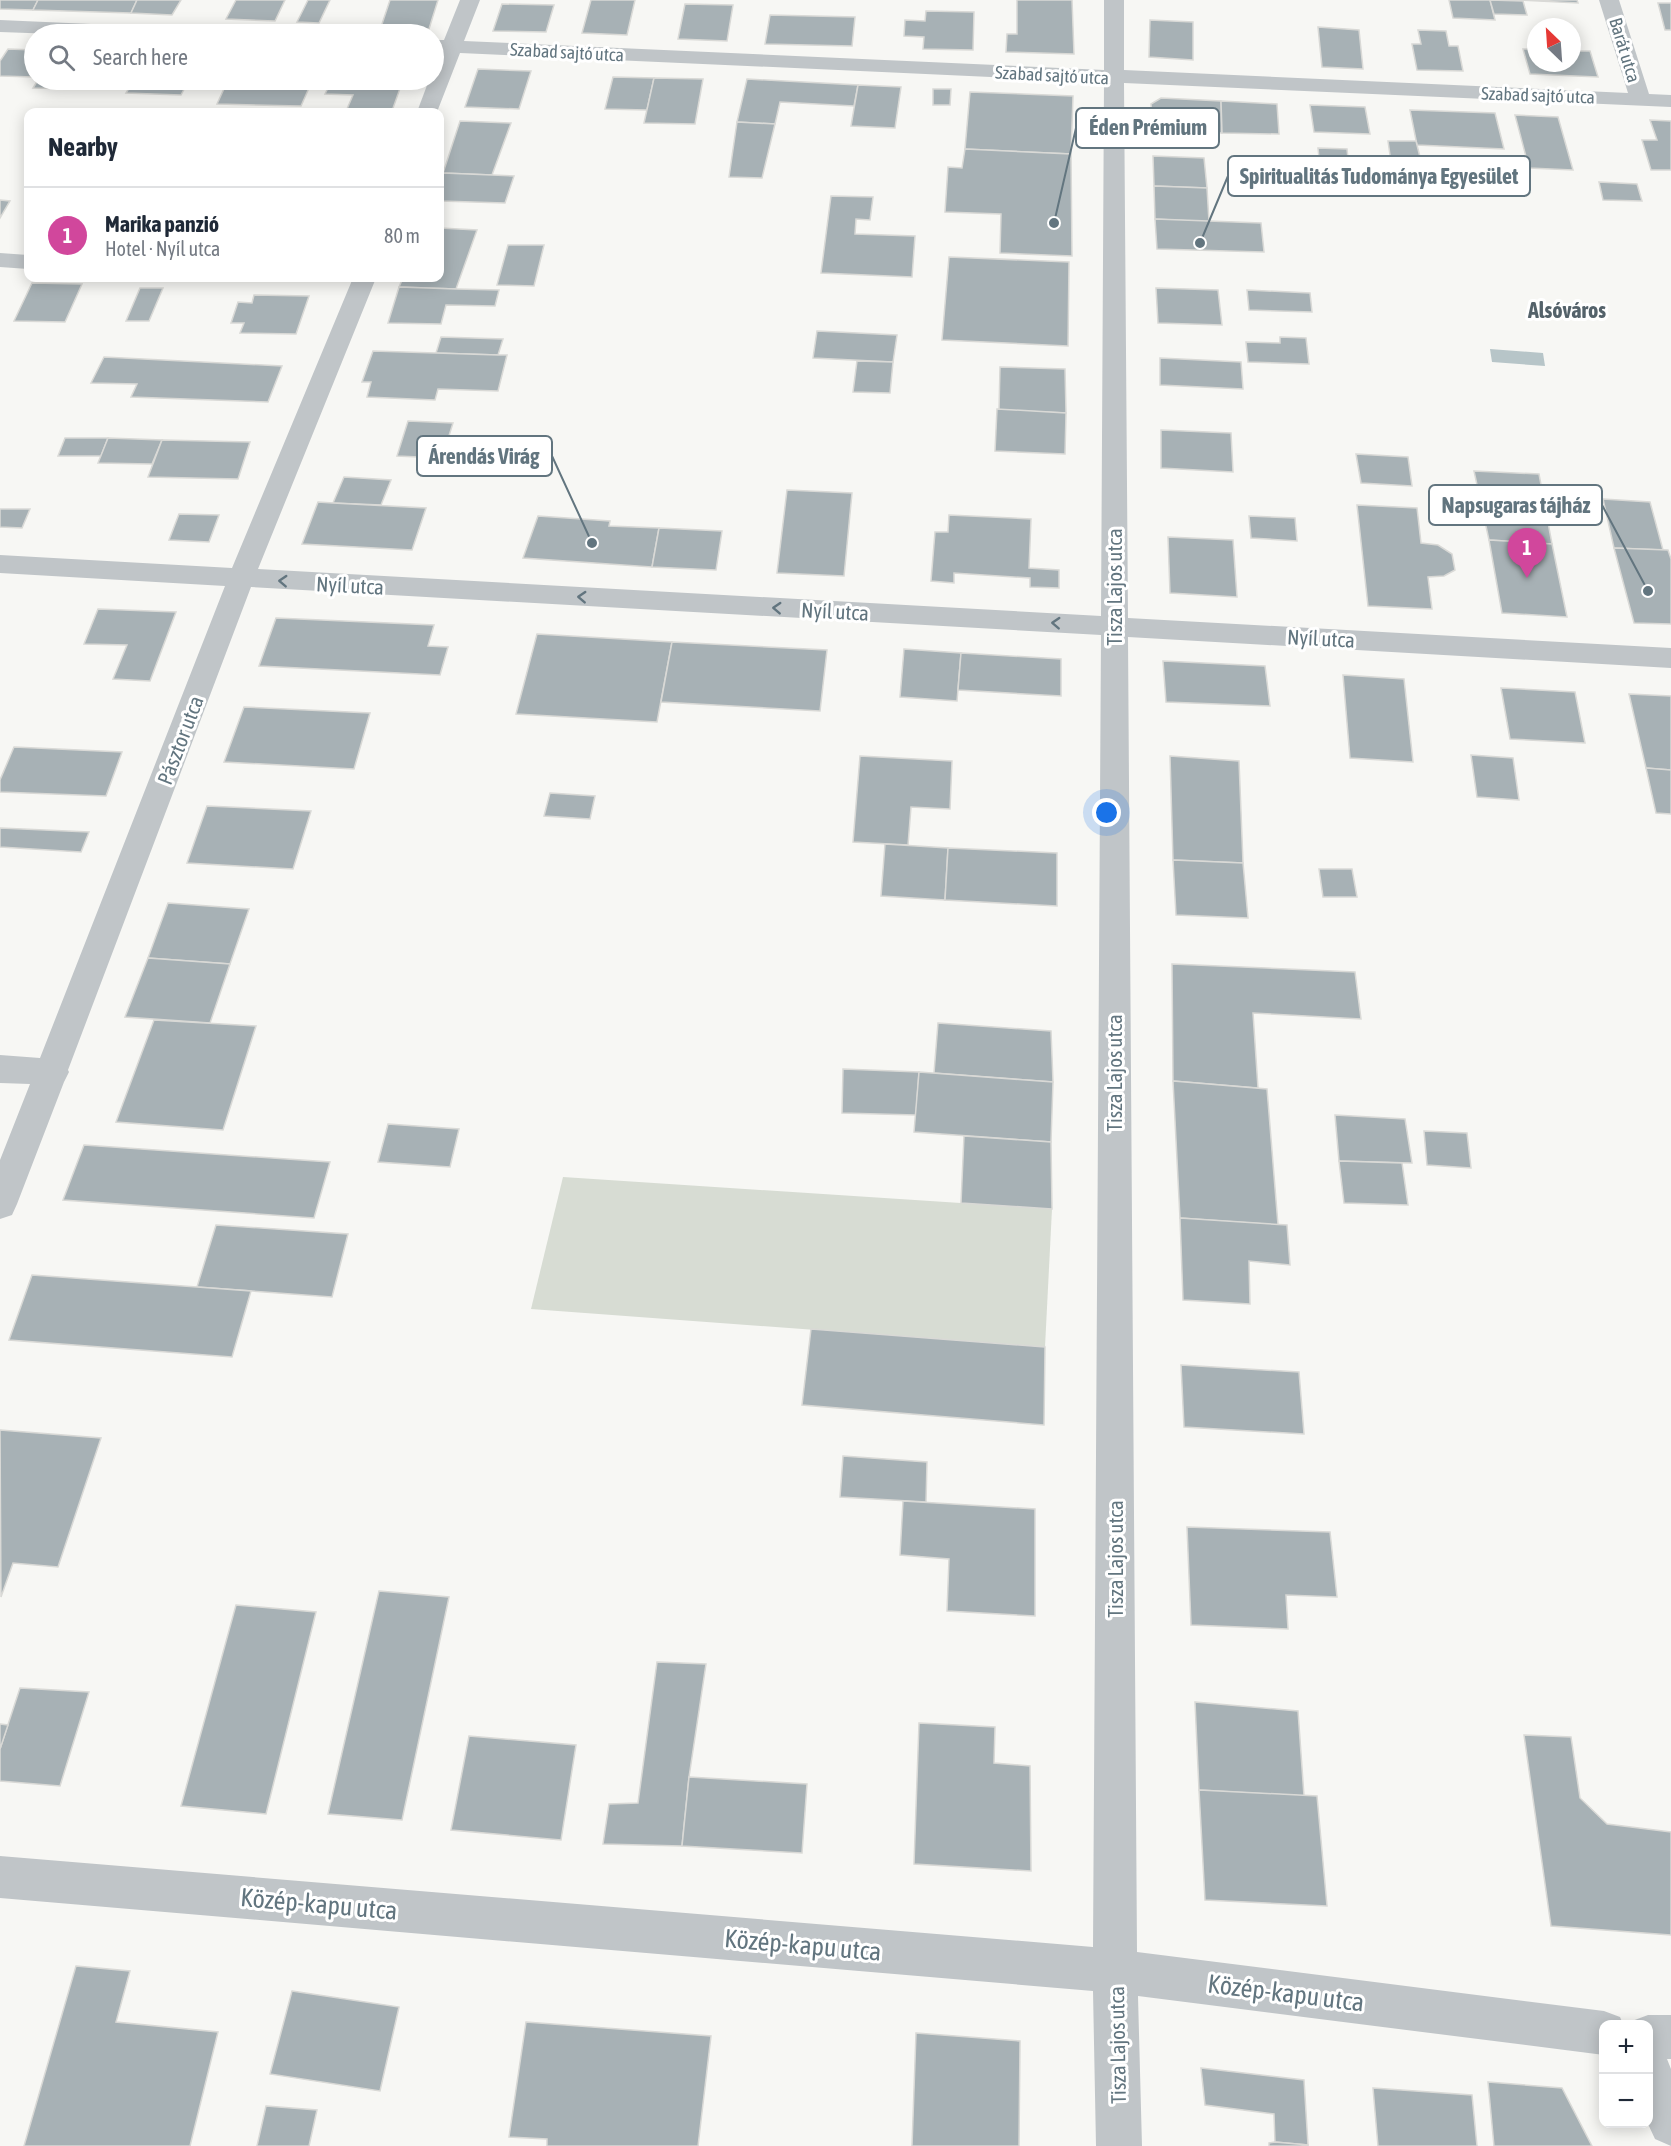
<!DOCTYPE html>
<html lang="en">
<head>
<meta charset="utf-8">
<style>
  :root { --surface:#fff; --page:#f6f6f7; --text:#1f2937; --muted:#747a83; --line:#e0e1e3; --accent:#1a73e8 }
  body { margin:0; font-family:"Asap Condensed",sans-serif; background:var(--page); color:var(--text) }
  .controls { position:absolute; right:18px; bottom:18px; display:grid; overflow:hidden; border-radius:12px; box-shadow:0 3px 15px #0003 }
  .controls button { width:54px; height:54px; display:grid; place-items:center; padding:0; border:0; border-bottom:2px solid var(--line); background:var(--surface); color:var(--text); font:30px sans-serif }
  .compass { position:absolute; left:1527px; top:18px; width:54px; height:54px; border-radius:50%; background:var(--surface); box-shadow:0 3px 15px #0003; rotate:335deg }
  .you { position:absolute; left:1107px; top:813px; width:21px; height:21px; margin:-15px; border:4px solid #fff; border-radius:50%; background:#1a73e8; box-shadow:0 0 0 9px #1a73e833 }
  .badge { display:grid; place-items:center; width:39px; height:39px; border-radius:50%; background:var(--accent); color:#fff; font-size:20px; font-weight:700 }
  .pin { position:absolute; translate:-50% -50px; filter:drop-shadow(0 2px 3px #0008) }
  .pin::after { content:''; position:absolute; top:32px; width:21px; height:18px; background:inherit; clip-path:polygon(0 0,100% 0,50% 100%) }
  .list { margin:0; padding:0; list-style:none }
  h2 { display:flex; justify-content:space-between; align-items:center; height:78px; margin:0; padding:0 24px; font-size:26px }
  h2 small { font-size:20px; font-weight:400; color:var(--muted) }
  .list li { display:grid; grid-template-columns:39px 1fr auto; gap:18px; align-items:center; box-sizing:border-box; height:96px; padding:0 24px; border-top:2px solid var(--line) }
  .list b { display:block; font-size:22px; white-space:nowrap }
  .list p { margin:0; font-size:20px; white-space:nowrap; color:var(--muted) }
  .list em { font-size:20px; font-style:normal; color:var(--muted) }
  .icon { flex:none; width:33px; height:33px; fill:none; stroke:currentColor; stroke-width:2; stroke-linecap:round; stroke-linejoin:round }
  .map { position:relative; flex:none; width:1671px; height:2146px; overflow:hidden }
  .search { position:absolute; background:var(--surface); box-shadow:0 3px 15px #0003; left:24px; top:24px; width:420px; height:66px; display:flex; align-items:center; gap:15px; box-sizing:border-box; padding:0 21px; border-radius:33px; color:var(--muted); font-size:22px }
  .panel { position:absolute; background:var(--surface); box-shadow:0 3px 15px #0003; left:24px; top:108px; width:420px; height:174px; border-radius:12px }
  .map>svg:first-child { display:block }
  .green { fill:#d7dcd3 }
  .water { fill:#b7c5c8 }
  .building { fill:#a7b1b5; stroke:#d9d9d6; stroke-width:1.5 }
  .lines { fill:none; stroke-linecap:round; stroke-linejoin:round }
  .street { fill:#c0c5c8; fill-rule:evenodd }
  .oneway { stroke:#62757f }
  .labels { text-anchor:middle; dominant-baseline:central; stroke-width:6; stroke-linejoin:round; paint-order:stroke }
  .far-street-label { font-size:18px; fill:#62757f; stroke:#fff }
  .street-label { font-size:21px; fill:#62757f; stroke:#fff }
  .far-district-label { font-size:22px; font-weight:bold; fill:#54626a; stroke:#fff }
  .near-street-label { font-size:26px; fill:#62757f; stroke:#fff }
  .leader { fill:none; stroke:#62757f; stroke-width:2 }
  .callout-dot { fill:#62757f; stroke:#fff; stroke-width:2 }
  .callout { fill:#fff; stroke:#62757f; stroke-width:2 }
  .callout-label { font-size:22px; text-anchor:middle; font-weight:bold; fill:#62757f }
</style>
</head>
<body>
<div class="map">
<svg width="1671" height="2146" viewBox="0 0 1671 2146">
  <rect width="100%" height="100%" fill="#f7f7f4"/>
  <!-- green -->
  <polygon class="green" points="563,1177 1052,1209 1045,1347 531,1309"/>
  <!-- water -->
  <polygon class="water" points="1490,349 1543,353 1545,366 1492,362"/>
  <!-- building -->
  <g class="building">
    <polygon points="0,0 38,0 33,10 0,9"/>
    <polygon points="38,0 137,0 131,13 33,10"/>
    <polygon points="137,0 181,0 172,15 131,13"/>
    <polygon points="236,0 285,0 275,21 226,19"/>
    <polygon points="308,0 330,0 319,23 297,22"/>
    <polygon points="390,0 438,0 429,29 381,27"/>
    <polygon points="591,0 635,0 627,35 582,33"/>
    <polygon points="1017,0 1072,0 1074,54 1006,52 1007,34 1017,34"/>
    <polygon points="1449,0 1490,0 1495,20 1453,18"/>
    <polygon points="1490,0 1523,1 1527,15 1494,14"/>
    <polygon points="1577,0 1578,3 1519,0"/>
    <polygon points="1658,3 1671,3 1671,30 1665,30"/>
    <polygon points="502,4 554,5 546,32 493,31"/>
    <polygon points="685,4 733,5 727,41 678,39"/>
    <polygon points="926,11 974,12 973,50 923,49 924,37 904,36 905,20 925,21"/>
    <polygon points="770,15 855,17 852,46 765,44"/>
    <polygon points="1150,20 1193,22 1193,60 1149,57"/>
    <polygon points="1318,27 1359,30 1363,69 1322,67"/>
    <polygon points="1418,30 1446,31 1449,46 1458,46 1463,71 1417,70 1412,44 1421,44"/>
    <polygon points="8,49 34,50 34,77 0,76 0,61"/>
    <polygon points="1523,49 1536,49 1536,63 1572,63 1572,51 1590,51 1598,77 1530,74"/>
    <polygon points="478,69 531,71 519,109 465,107"/>
    <polygon points="613,77 654,78 647,110 605,109"/>
    <polygon points="654,78 703,79 695,124 644,123"/>
    <polygon points="747,79 858,85 854,106 780,102 775,124 737,122"/>
    <polygon points="38,80 81,80 75,89 33,88"/>
    <polygon points="134,80 189,80 181,95 126,93"/>
    <polygon points="228,80 266,80 263,86 309,88 301,106 217,104"/>
    <polygon points="332,80 403,80 392,111 347,109 353,95 325,94"/>
    <polygon points="858,85 901,87 895,128 851,126"/>
    <polygon points="933,89 951,89 950,105 933,105"/>
    <polygon points="970,92 1073,96 1071,154 965,149"/>
    <polygon points="1161,98 1221,101 1222,133 1153,130 1151,104"/>
    <polygon points="1221,101 1277,104 1279,134 1222,133"/>
    <polygon points="1310,105 1365,107 1370,134 1314,132"/>
    <polygon points="347,109 392,111 391,112 345,112"/>
    <polygon points="1410,110 1495,113 1504,149 1417,145"/>
    <polygon points="1515,115 1558,117 1573,170 1529,168"/>
    <polygon points="1650,120 1671,121 1671,170 1651,170 1642,140 1657,140"/>
    <polygon points="460,121 511,123 492,175 443,173"/>
    <polygon points="737,122 775,124 762,178 729,177"/>
    <polygon points="1388,141 1416,141 1425,177 1393,176"/>
    <polygon points="1318,148 1347,149 1350,178 1321,177"/>
    <polygon points="965,149 1071,154 1072,256 1000,253 1001,214 945,212 948,167 962,168"/>
    <polygon points="1153,156 1204,158 1207,188 1154,186"/>
    <polygon points="443,173 492,175 514,176 505,203 440,201 440,181"/>
    <polygon points="1599,182 1637,184 1642,201 1603,200"/>
    <polygon points="1154,186 1207,188 1209,222 1155,219"/>
    <polygon points="831,196 873,197 870,220 856,219 855,234 915,236 912,277 821,273"/>
    <polygon points="0,200 10,201 0,218"/>
    <polygon points="1155,219 1261,223 1264,252 1157,249"/>
    <polygon points="440,228 477,230 456,289 399,287 403,278 440,278"/>
    <polygon points="508,245 544,245 534,286 497,285"/>
    <polygon points="949,257 1069,262 1068,346 942,340"/>
    <polygon points="32,283 82,284 65,322 14,321"/>
    <polygon points="399,287 456,289 499,290 495,306 446,305 441,324 388,323"/>
    <polygon points="140,288 163,288 149,321 126,321"/>
    <polygon points="1156,288 1218,290 1222,325 1158,323"/>
    <polygon points="1247,290 1310,293 1312,312 1249,310"/>
    <polygon points="254,295 309,296 296,334 240,333 244,323 231,323 238,302 252,303"/>
    <polygon points="817,331 897,335 893,362 813,358"/>
    <polygon points="441,337 503,339 498,355 436,353"/>
    <polygon points="1280,337 1306,338 1309,364 1248,362 1246,342 1280,343"/>
    <polygon points="373,351 498,355 507,355 498,391 438,389 435,400 367,397 371,382 362,382"/>
    <polygon points="104,357 282,366 268,402 131,397 137,384 91,383"/>
    <polygon points="1160,358 1241,362 1243,389 1160,385"/>
    <polygon points="857,361 893,362 890,393 853,392"/>
    <polygon points="1000,367 1065,369 1066,413 999,410"/>
    <polygon points="997,409 1066,413 1065,454 995,451"/>
    <polygon points="408,421 453,423 442,458 397,456"/>
    <polygon points="1161,430 1231,433 1233,472 1161,468"/>
    <polygon points="65,438 108,438 101,456 58,456"/>
    <polygon points="108,438 162,440 152,464 98,463"/>
    <polygon points="162,440 250,442 238,479 148,477"/>
    <polygon points="1356,454 1408,457 1412,486 1361,483"/>
    <polygon points="1474,471 1539,474 1552,544 1489,540"/>
    <polygon points="344,477 391,480 381,505 333,503"/>
    <polygon points="787,490 852,493 844,576 777,573"/>
    <polygon points="1603,499 1650,502 1663,550 1614,548"/>
    <polygon points="318,502 333,503 426,508 412,550 302,544"/>
    <polygon points="1357,505 1417,508 1421,543 1438,545 1452,554 1455,570 1444,576 1428,577 1432,609 1368,606"/>
    <polygon points="0,509 30,509 22,528 0,527"/>
    <polygon points="179,514 219,515 209,542 169,540"/>
    <polygon points="949,515 1031,519 1029,568 1059,570 1059,588 1030,587 1030,578 954,573 954,583 931,581 935,532 948,532"/>
    <polygon points="538,516 610,521 609,526 659,528 652,567 523,558"/>
    <polygon points="1249,516 1295,518 1297,541 1251,538"/>
    <polygon points="659,528 722,531 716,570 652,567"/>
    <polygon points="1168,537 1233,540 1237,597 1170,593"/>
    <polygon points="1489,540 1552,544 1567,617 1502,613"/>
    <polygon points="1614,548 1668,550 1671,559 1671,624 1634,623"/>
    <polygon points="98,609 176,612 150,681 113,679 127,645 84,644"/>
    <polygon points="276,618 434,625 428,646 448,647 440,675 259,666"/>
    <polygon points="537,634 672,642 657,722 516,714"/>
    <polygon points="672,642 827,650 820,711 661,702"/>
    <polygon points="904,649 961,653 957,701 900,697"/>
    <polygon points="961,653 1061,659 1061,696 958,690"/>
    <polygon points="1163,661 1265,666 1270,706 1166,702"/>
    <polygon points="1343,675 1404,679 1413,762 1350,758"/>
    <polygon points="1501,688 1575,692 1585,743 1510,739"/>
    <polygon points="1629,694 1671,696 1671,770 1646,768"/>
    <polygon points="244,707 370,713 354,769 224,762"/>
    <polygon points="14,747 122,752 106,796 0,792 0,780"/>
    <polygon points="1471,755 1513,758 1519,800 1477,797"/>
    <polygon points="860,756 952,761 950,809 911,807 908,845 853,842"/>
    <polygon points="1170,756 1239,761 1243,863 1173,860"/>
    <polygon points="1646,768 1671,770 1671,814 1656,813"/>
    <polygon points="550,793 595,796 590,819 544,816"/>
    <polygon points="207,806 311,811 293,869 187,863"/>
    <polygon points="0,828 89,832 81,852 0,847"/>
    <polygon points="885,844 948,848 945,900 881,896"/>
    <polygon points="948,848 1057,853 1057,906 945,900"/>
    <polygon points="1173,860 1243,863 1248,918 1176,915"/>
    <polygon points="1319,869 1352,869 1357,897 1323,897"/>
    <polygon points="168,903 249,909 230,964 148,958"/>
    <polygon points="148,958 230,964 210,1023 125,1017"/>
    <polygon points="1172,964 1355,972 1361,1019 1253,1013 1258,1088 1173,1081"/>
    <polygon points="154,1020 256,1026 223,1130 116,1122"/>
    <polygon points="938,1023 1051,1031 1053,1082 934,1073"/>
    <polygon points="843,1069 919,1072 916,1115 842,1113"/>
    <polygon points="919,1072 1053,1082 1051,1142 914,1132"/>
    <polygon points="1173,1081 1267,1089 1278,1225 1180,1218"/>
    <polygon points="1335,1115 1405,1119 1412,1163 1339,1161"/>
    <polygon points="388,1124 459,1129 450,1167 378,1162"/>
    <polygon points="1424,1131 1467,1133 1471,1168 1427,1165"/>
    <polygon points="964,1136 1051,1142 1052,1209 961,1203"/>
    <polygon points="84,1145 330,1162 314,1218 63,1200"/>
    <polygon points="1339,1161 1402,1163 1408,1205 1344,1203"/>
    <polygon points="1180,1218 1287,1225 1290,1265 1249,1261 1250,1304 1183,1300"/>
    <polygon points="216,1225 348,1234 332,1297 197,1287"/>
    <polygon points="32,1275 197,1287 251,1291 232,1357 9,1340"/>
    <polygon points="811,1329 1045,1347 1044,1425 802,1405"/>
    <polygon points="1181,1365 1299,1372 1304,1434 1184,1427"/>
    <polygon points="0,1430 101,1438 58,1567 13,1563 1,1597"/>
    <polygon points="843,1456 927,1462 926,1502 840,1497"/>
    <polygon points="903,1501 1035,1509 1035,1616 947,1611 949,1559 900,1555"/>
    <polygon points="1187,1527 1330,1532 1337,1597 1286,1595 1288,1629 1191,1625"/>
    <polygon points="379,1591 449,1597 402,1820 328,1814"/>
    <polygon points="236,1605 316,1612 266,1814 181,1806"/>
    <polygon points="657,1662 706,1664 689,1777 682,1846 603,1844 609,1804 638,1803"/>
    <polygon points="20,1688 89,1692 60,1786 0,1781 0,1749"/>
    <polygon points="1195,1702 1298,1711 1304,1796 1199,1790"/>
    <polygon points="919,1723 995,1727 994,1763 1030,1766 1031,1871 914,1864"/>
    <polygon points="0,1724 8,1725 0,1749"/>
    <polygon points="1524,1735 1571,1737 1580,1798 1607,1824 1671,1832 1671,1935 1551,1926"/>
    <polygon points="469,1736 576,1745 561,1840 451,1830"/>
    <polygon points="689,1777 807,1784 802,1853 682,1846"/>
    <polygon points="1199,1790 1317,1796 1327,1906 1205,1900"/>
    <polygon points="76,1966 130,1971 116,2022 218,2032 190,2146 24,2146"/>
    <polygon points="292,1991 399,2007 380,2091 270,2074"/>
    <polygon points="526,2022 711,2036 698,2146 547,2146 547,2139 509,2137"/>
    <polygon points="916,2033 1020,2041 1019,2146 912,2146"/>
    <polygon points="1201,2068 1304,2080 1308,2145 1275,2142 1274,2114 1205,2105"/>
    <polygon points="1488,2082 1562,2088 1592,2146 1494,2146"/>
    <polygon points="1373,2088 1472,2095 1477,2146 1378,2146"/>
    <polygon points="266,2106 317,2110 309,2146 257,2146"/>
    <polygon points="1275,2142 1308,2145 1308,2146 1269,2146 1269,2143"/>
  </g>
  <g class="lines">
    <!-- street -->
    <g class="street">
      <polygon points="460,0 480,0 464,41 1104,70 1104,0 1124,0 1124,70 1628,93 1599,0 1619,0 1649,94 1671,95 1671,107 1124,83 1128,618 1671,648 1671,668 1128,637 1137,1952 1604,2011 1620,2017 1623,2024 1604,2024 1604,2055 1138,1996 1142,2146 1096,2146 1093,1991 0,1898 0,1856 1093,1947 1101,635 251,587 68,1070 69,1072 64,1082 17,1204 12,1215 0,1219 0,1160 30,1084 0,1083 0,1055 40,1058 225,586 0,573 0,555 232,568 353,278 376,278 258,569 1101,616 1104,82 460,53 437,112 417,112 429,80 434,80 434,68 440,52 434,52 434,40 444,40"/>
      <polygon points="0,20 182,28 189,30 192,34 56,34 0,32"/>
      <polygon points="0,253 28,255 28,269 0,267"/>
      <polygon points="1648,2015 1671,2015 1671,2059 1667,2059 1671,2069 1671,2146 1655,2139 1648,2124 1648,2024 1631,2024 1632,2021"/>
    </g>
  </g>
  <!-- one-way arrows -->
  <defs><path id="oneway-chevron" d="M-2-3.5L2.5 0L-2 3.5" fill="none" stroke-width="1.6" stroke-linecap="round" stroke-linejoin="round" transform="scale(1.5)"/></defs>
  <g class="oneway">
    <use href="#oneway-chevron" transform="translate(283 581) rotate(-177)"/>
    <use href="#oneway-chevron" transform="translate(582 597) rotate(-177)"/>
    <use href="#oneway-chevron" transform="translate(777 608) rotate(-177)"/>
    <use href="#oneway-chevron" transform="translate(1056 623) rotate(-177)"/>
  </g>
  <g class="labels">
    <!-- far-street labels -->
    <g class="far-street-label">
      <text transform="translate(1625 50) rotate(73)">Barát utca</text>
      <text transform="translate(567 52) rotate(3)">Szabad sajtó utca</text>
      <text transform="translate(1052 75) rotate(3)">Szabad sajtó utca</text>
      <text transform="translate(1538 95) rotate(2)">Szabad sajtó utca</text>
    </g>
    <!-- street labels -->
    <g class="street-label">
      <text transform="translate(350 585) rotate(3)">Nyíl utca</text>
      <text transform="translate(1114 587) rotate(-90)">Tisza Lajos utca</text>
      <text transform="translate(835 611) rotate(3)">Nyíl utca</text>
      <text transform="translate(1321 638) rotate(3)">Nyíl utca</text>
      <text transform="translate(180 740) rotate(-69)">Pásztor utca</text>
      <text transform="translate(1114 1073) rotate(-90)">Tisza Lajos utca</text>
      <text transform="translate(1115 1559) rotate(-90)">Tisza Lajos utca</text>
      <text transform="translate(1117 2045) rotate(-91)">Tisza Lajos utca</text>
    </g>
    <!-- far-district labels -->
    <g class="far-district-label">
      <text x="1567" y="310">Alsóváros</text>
    </g>
    <!-- near-street labels -->
    <g class="near-street-label">
      <text transform="translate(319 1904) rotate(5)">Közép-kapu utca</text>
      <text transform="translate(803 1945) rotate(5)">Közép-kapu utca</text>
      <text transform="translate(1286 1993) rotate(7)">Közép-kapu utca</text>
    </g>
  </g>
  <!-- callouts -->
  <path class="leader" d="M1054 223L1076 128M1200 243L1228 176M592 543L552 456M1648 591L1602 505"/>
  <g class="callout-dot">
    <circle cx="1054" cy="223" r="6"/>
    <circle cx="1200" cy="243" r="6"/>
    <circle cx="592" cy="543" r="6"/>
    <circle cx="1648" cy="591" r="6"/>
  </g>
  <g class="callout">
    <rect x="1076" y="108" width="143" height="40" rx="6"/>
    <rect x="1228" y="156" width="302" height="40" rx="6"/>
    <rect x="417" y="436" width="135" height="40" rx="6"/>
    <rect x="1429" y="485" width="173" height="40" rx="6"/>
  </g>
  <g class="callout-label">
    <text x="1148" y="135">Éden Prémium</text>
    <text x="1379" y="184">Spiritualitás Tudománya Egyesület</text>
    <text x="484" y="464">Árendás Virág</text>
    <text x="1516" y="513">Napsugaras tájház</text>
  </g>
</svg>
<div class="controls">
<button>+</button>
<button>−</button>
</div>
<svg class="compass" viewBox="-18 -18 36 36"><path d="M0-13l5 13h-10z" fill="#e53935"/><path d="M0 13l5-13h-10z" fill="#747a83"/></svg>
<div class="you"></div>
<div class="pin badge" style="left:1527px;top:578px;background:#d1479c">1</div>
<div class="search"><svg class="icon" aria-label="search" viewBox="0 0 24 24"><circle cx="10" cy="10" r="6"/><path d="M15 15l6 6"/></svg>Search here</div>
<section class="panel">
<h2>Nearby<small></small></h2>
<ul class="list">
<li><span class="badge" style="background:#d1479c">1</span><div><b>Marika panzió</b><p>Hotel · Nyíl utca</p></div><em>80 m</em></li>
</ul>
</section>
</div>
</body>
</html>
